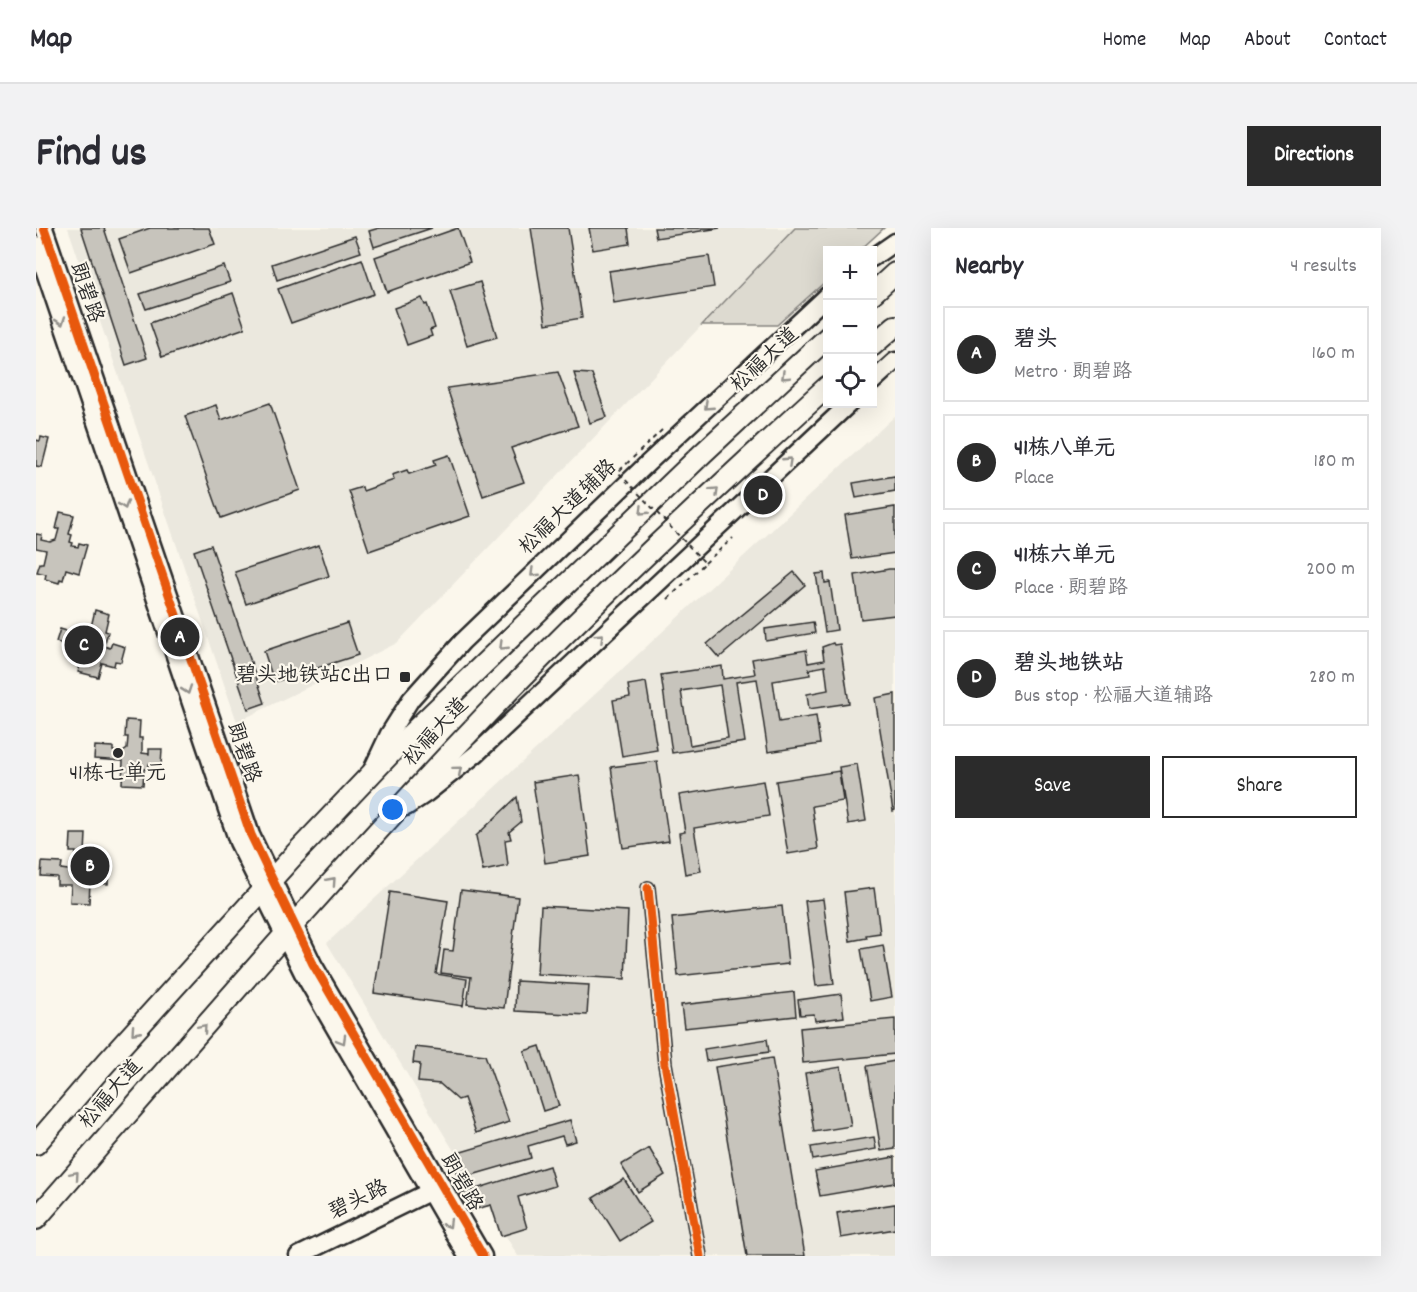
<!DOCTYPE html>
<html lang="en">
<head>
<meta charset="utf-8">
<style>
  :root { --surface:#fff; --page:#f2f2f3; --text:#2b2b33; --muted:#7c7c81; --line:#e1e1e2; --accent:#2b2b2b }
  body { margin:0; font-family:Dekko,"LXGW WenKai TC",sans-serif; background:var(--page); color:var(--text) }
  .controls { position:absolute; right:18px; top:18px; display:grid; overflow:hidden; border-radius:0px; box-shadow:0 6px 24px #0002 }
  .controls button { width:54px; height:54px; display:grid; place-items:center; padding:0; border:0; border-bottom:2px solid var(--line); background:var(--surface); color:var(--text); font:30px sans-serif }
  .you { position:absolute; left:357px; top:582px; width:21px; height:21px; margin:-15px; border:4px solid #fff; border-radius:50%; background:#1a73e8; box-shadow:0 0 0 9px #1a73e833 }
  .badge { display:grid; place-items:center; width:39px; height:39px; border-radius:50%; background:var(--accent); color:#fff; font-size:20px; font-weight:700 }
  .pin { position:absolute; translate:-50% -50%; border:3px solid #fff; box-shadow:0 2px 6px #0006 }
  .list { margin:0; padding:0; list-style:none }
  h2 { display:flex; justify-content:space-between; align-items:center; height:78px; margin:0; padding:0 24px; font-size:26px }
  h2 small { font-size:20px; font-weight:400; color:var(--muted) }
  .list li { display:grid; grid-template-columns:39px 1fr auto; gap:18px; align-items:center; box-sizing:border-box; height:96px; margin:0 12px 12px; padding:0 12px; border:2px solid var(--line); border-radius:0px }
  .list b { display:block; font-size:22px; white-space:nowrap }
  .list p { margin:0; font-size:20px; white-space:nowrap; color:var(--muted) }
  .list em { font-size:20px; font-style:normal; color:var(--muted) }
  .actions { display:flex; gap:12px; padding:18px 24px }
  .actions a { flex:1; padding:14px 0; border:2px solid var(--accent); border-radius:0px; text-align:center; font-size:21px; color:var(--accent) }
  .actions .main { background:var(--accent); color:#fff }
  .icon { flex:none; width:33px; height:33px; fill:none; stroke:currentColor; stroke-width:2; stroke-linecap:round; stroke-linejoin:round }
  .map { position:relative; flex:none; width:859px; height:1028px; overflow:hidden; border-radius:0px }
  header { display:flex; align-items:center; gap:36px; box-sizing:border-box; height:84px; padding:0 30px; background:var(--surface); border-bottom:2px solid var(--line) }
  header strong { font-size:28px }
  nav { display:flex; gap:33px; margin-inline-start:auto; font-size:21px }
  .intro { display:flex; align-items:center; justify-content:space-between; box-sizing:border-box; height:144px; padding:0 36px }
  h1 { margin:0; font-size:42px }
  .button { padding:15px 27px; border-radius:0px; background:var(--accent); color:#fff; font-size:21px; font-weight:700 }
  main { display:flex; gap:36px; padding:0 36px }
  aside { flex:1; background:var(--surface); border-radius:0px; box-shadow:0 6px 24px #0002 }
  .map>svg:first-child { display:block }
  .built { fill:#ebe8de }
  .green { fill:#dddad0; stroke:#84827e; stroke-width:1.5 }
  .building { fill:#c7c4bc; stroke:#2b2b2b; stroke-width:1.5; fill-rule:evenodd }
  .lines { fill:none; stroke-linecap:round; stroke-linejoin:round }
  .street-casing { stroke:#2b2b2b; stroke-width:16 }
  .secondary-casing { stroke:#2b2b2b; stroke-width:21 }
  .primary-casing { stroke:#2b2b2b; stroke-width:24 }
  .path { stroke:#2b2b2b; stroke-width:2; stroke-dasharray:4.5 4.5; stroke-linecap:butt }
  .street { stroke:#fbf7ec; stroke-width:12 }
  .secondary { stroke:#fbf7ec; stroke-width:16 }
  .primary { stroke:#fbf7ec; stroke-width:20 }
  .path-bridge { stroke:#2b2b2b; stroke-width:2; stroke-dasharray:4.5 4.5; stroke-linecap:butt }
  .cycleway-casing { stroke:#fbf7ec; stroke-width:13 }
  .cycleway { stroke:#e8590c; stroke-width:9 }
  .oneway { stroke:#93918c }
  .poi-dot { fill:#2b2b2b; stroke:#fbf7ec; stroke-width:2 }
  .labels { text-anchor:middle; dominant-baseline:central; stroke-width:4.5; stroke-linejoin:round; paint-order:stroke }
  .street-label { font-size:21px; fill:#2b2b2b; stroke:#fbf7ec }
  .poi-label { font-size:21px; fill:#2b2b2b; stroke:#fbf7ec; text-anchor:end }
</style>
</head>
<body>
<header>
<strong>Map</strong>
<nav><a>Home</a><a>Map</a><a>About</a><a>Contact</a></nav>
</header>
<div class="intro"><h1>Find us</h1><a class="button">Directions</a></div>
<main>
<div class="map">
<svg width="859" height="1028" viewBox="0 0 859 1028">
  <rect width="100%" height="100%" fill="#fbf7ec"/>
  <filter id="ink" filterUnits="userSpaceOnUse"><feTurbulence type="fractalNoise" baseFrequency=".0167" numOctaves="2"/><feDisplacementMap in="SourceGraphic" scale="12" xChannelSelector="R" yChannelSelector="G"/><feConvolveMatrix kernelMatrix="1 2 1 2 8 2 1 2 1" color-interpolation-filters="sRGB"/></filter>
  <g filter="url(#ink)">
    <!-- built -->
    <g class="built">
      <polygon points="32,0 759,0 361,415 201,494"/>
      <polygon points="859,188 859,1028 482,1028 291,715"/>
    </g>
    <!-- green -->
    <polygon class="green" points="759,0 848,0 824,22 792,22 791,52 741,97 666,97"/>
    <!-- building -->
    <g class="building">
      <polygon points="45,0 68,0 111,130 90,137"/>
      <polygon points="114,0 173,0 179,16 95,45 83,11"/>
      <polygon points="343,0 396,0 338,19 333,3"/>
      <polygon points="422,0 434,34 351,64 339,29"/>
      <polygon points="495,0 532,0 546,90 510,96"/>
      <polygon points="553,0 592,0 594,16 557,22"/>
      <polygon points="618,0 684,0 620,10"/>
      <polygon points="319,8 325,24 241,52 236,36"/>
      <polygon points="673,28 678,59 578,75 573,43"/>
      <polygon points="326,31 338,66 255,95 242,61"/>
      <polygon points="188,38 194,54 110,81 104,66"/>
      <polygon points="444,54 461,109 431,118 414,63"/>
      <polygon points="197,65 209,100 126,129 114,95"/>
      <polygon points="386,70 389,77 391,76 399,100 394,102 396,108 371,117 358,80"/>
      <polygon points="522,144 542,198 475,220 488,254 447,268 411,160"/>
      <polygon points="538,145 556,146 571,189 554,195"/>
      <polygon points="234,175 264,262 185,290 149,188 180,177 185,192"/>
      <polygon points="5,209 13,211 6,239 0,238 0,212 4,213"/>
      <polygon points="413,227 434,288 333,323 313,263 326,259 327,263 358,252 356,247 371,242 373,246 400,237 398,232"/>
      <polygon points="859,248 859,263 820,270 817,255"/>
      <polygon points="859,279 859,325 816,331 809,287"/>
      <polygon points="24,284 38,287 33,306 36,307 34,314 37,315 36,318 42,319 43,315 51,317 43,345 30,341 27,352 24,351 23,355 9,351 10,346 1,344 4,335 7,335 10,322 0,320 0,306 6,307 5,312 14,314 20,312 23,301 20,301"/>
      <polygon points="175,317 229,475 212,481 158,323"/>
      <polygon points="283,317 293,348 210,376 199,344"/>
      <polygon points="853,341 859,341 859,387 825,391 819,347"/>
      <polygon points="758,344 769,357 683,430 671,416"/>
      <polygon points="788,345 789,355 794,354 801,402 789,404 780,346"/>
      <polygon points="59,382 73,386 69,403 72,404 68,418 74,420 76,415 89,419 85,434 79,433 78,438 66,435 62,449 42,444 49,422 20,414 24,401 41,406 40,410 50,413 55,411 58,400 55,399"/>
      <polygon points="777,394 779,405 730,413 729,401"/>
      <polygon points="311,395 322,427 238,454 228,423"/>
      <path d="M797 415 798 417 804 416 813 475 773 481 771 466 792 462 789 438 773 441 774 447 737 453 743 494 780 488 784 516 732 524 721 451 700 454 709 514 636 525 625 447 686 438 687 451 719 446 716 431 770 422 772 435 788 432 786 419ZM684 457 692 510 654 517 645 463Z"/>
      <polygon points="610,454 621,522 586,528 577,472 594,469 592,457"/>
      <polygon points="859,466 859,582 857,583 839,470"/>
      <polygon points="90,492 104,493 103,510 106,510 106,525 113,526 113,521 126,521 125,537 113,536 113,541 108,541 107,557 86,556 87,533 58,531 59,518 77,519 77,523 87,524 91,521 92,509 89,509"/>
      <polygon points="621,533 633,613 587,620 575,539"/>
      <polygon points="821,536 830,593 812,596 803,539"/>
      <polygon points="803,543 807,573 776,578 782,621 752,626 740,553"/>
      <polygon points="543,547 554,628 509,635 497,554"/>
      <polygon points="727,553 733,588 658,600 665,643 649,646 643,605 649,604 643,567"/>
      <polygon points="481,569 485,594 473,604 475,611 469,612 472,638 447,643 440,608"/>
      <polygon points="35,606 50,606 49,625 53,625 53,635 73,636 72,656 54,655 53,675 34,674 35,657 21,657 21,649 5,648 6,634 26,635 25,641 32,642 39,635 40,624 34,624"/>
      <polygon points="838,660 844,705 830,707 831,710 814,713 808,664"/>
      <polygon points="425,662 482,669 468,780 431,776 435,749 405,745 408,722 417,723"/>
      <polygon points="354,664 412,673 400,746 431,751 427,778 338,765"/>
      <polygon points="787,671 798,756 780,758 769,673"/>
      <polygon points="505,678 592,683 589,751 501,746"/>
      <polygon points="746,678 752,736 642,748 636,690"/>
      <polygon points="847,717 856,769 834,773 825,721"/>
      <polygon points="480,753 553,757 551,787 479,783"/>
      <polygon points="758,764 760,788 648,800 645,777"/>
      <polygon points="805,766 808,789 779,793 778,786 764,787 762,772"/>
      <polygon points="859,791 859,826 767,835 764,800"/>
      <polygon points="731,811 733,824 670,833 668,821"/>
      <polygon points="504,818 523,878 507,883 488,823"/>
      <polygon points="379,819 449,827 473,894 440,905 428,870 422,872 404,856 382,854 384,836 377,835"/>
      <polygon points="736,830 769,1028 711,1028 679,839"/>
      <polygon points="859,833 859,921 845,923 831,838"/>
      <polygon points="805,839 815,898 778,904 769,845"/>
      <polygon points="534,892 540,913 529,916 526,908 492,918 495,930 422,951 415,927"/>
      <polygon points="838,909 840,921 777,932 775,919"/>
      <polygon points="613,920 629,947 602,964 585,937"/>
      <polygon points="859,929 859,955 784,968 779,943"/>
      <polygon points="513,938 519,958 482,969 491,1000 465,1008 455,977 429,984 424,966"/>
      <polygon points="588,951 615,994 584,1013 557,970"/>
      <polygon points="859,976 859,1001 805,1010 801,985"/>
    </g>
    <g class="lines">
      <!-- street casing -->
      <g class="street-casing">
        <polyline id="street" points="612,660 629,836 664,1028"/>
      </g>
      <!-- secondary casing -->
      <g class="secondary-casing">
        <g id="secondary">
          <polyline points="8,0 215,607 277,736 447,1028"/>
          <polyline points="0,17 202,614 267,745 431,1028"/>
          <polyline points="836,30 859,14"/>
          <polyline points="836,154 859,133"/>
          <polyline points="337,540 353,506 375,471 426,414 612,235 792,67"/>
          <polyline points="370,579 391,565 440,526 813,176"/>
          <polyline points="262,1028 401,960"/>
        </g>
      </g>
      <!-- primary casing -->
      <g class="primary-casing">
        <g id="primary">
          <polyline points="836,66 859,45"/>
          <polyline points="836,118 859,98"/>
          <polyline points="0,916 60,846 259,626 355,525 667,225 792,109"/>
          <path d="M0 991C147 823 292 653 446 491 556 375 674 266 792 158"/>
        </g>
      </g>
      <!-- path -->
      <polyline class="path" points="669,335 697,310"/>
      <!-- street -->
      <use href="#street" class="street"/>
      <!-- secondary -->
      <use href="#secondary" class="secondary"/>
      <!-- primary -->
      <use href="#primary" class="primary"/>
      <!-- path-bridge -->
      <polyline class="path-bridge" points="626,202 582,244 669,335 629,374"/>
      <!-- cycleway casing -->
      <g class="cycleway-casing">
        <g id="cycleway">
          <polyline points="8,0 215,607 277,736 447,1028"/>
          <polyline points="612,660 629,836 664,1028"/>
        </g>
      </g>
      <!-- cycleway -->
      <use href="#cycleway" class="cycleway"/>
    </g>
    <!-- one-way arrows -->
    <defs><path id="oneway-chevron" d="M-2-3.5L2.5 0L-2 3.5" fill="none" stroke-width="1.6" stroke-linecap="round" stroke-linejoin="round" transform="scale(1.5)"/></defs>
    <g class="oneway">
      <use href="#oneway-chevron" transform="translate(25 93) rotate(71)"/>
      <use href="#oneway-chevron" transform="translate(749 148) rotate(137)"/>
      <use href="#oneway-chevron" transform="translate(672 178) rotate(137)"/>
      <use href="#oneway-chevron" transform="translate(752 233) rotate(-43)"/>
      <use href="#oneway-chevron" transform="translate(679 263) rotate(-44)"/>
      <use href="#oneway-chevron" transform="translate(88 277) rotate(71)"/>
      <use href="#oneway-chevron" transform="translate(607 283) rotate(136)"/>
      <use href="#oneway-chevron" transform="translate(498 345) rotate(136)"/>
      <use href="#oneway-chevron" transform="translate(564 409) rotate(-43)"/>
      <use href="#oneway-chevron" transform="translate(467 418) rotate(136)"/>
      <use href="#oneway-chevron" transform="translate(151 462) rotate(71)"/>
      <use href="#oneway-chevron" transform="translate(422 542) rotate(-40)"/>
      <use href="#oneway-chevron" transform="translate(296 653) rotate(-48)"/>
      <use href="#oneway-chevron" transform="translate(167 800) rotate(-49)"/>
      <use href="#oneway-chevron" transform="translate(99 803) rotate(132)"/>
      <use href="#oneway-chevron" transform="translate(306 812) rotate(60)"/>
      <use href="#oneway-chevron" transform="translate(39 947) rotate(-49)"/>
      <use href="#oneway-chevron" transform="translate(412 996) rotate(59)"/>
    </g>
  </g>
  <!-- markers -->
  <g class="poi-dot">
    <rect x="363" y="443" width="12" height="12" rx="3"/>
    <circle cx="82" cy="525" r="6"/>
  </g>
  <g class="labels">
    <!-- street labels -->
    <g class="street-label">
      <text transform="translate(49 65) rotate(71)">朗碧路</text>
      <text transform="translate(730 133) rotate(-43)">松福大道</text>
      <text transform="translate(533 280) rotate(-44)">松福大道辅路</text>
      <text transform="translate(401 505) rotate(-47)">松福大道</text>
      <text transform="translate(206 525) rotate(71)">朗碧路</text>
      <text transform="translate(76 867) rotate(-49)">松福大道</text>
      <text transform="translate(424 955) rotate(60)">朗碧路</text>
      <text transform="translate(323 973) rotate(-26)">碧头路</text>
    </g>
    <!-- poi labels -->
    <g class="poi-label">
      <text x="357" y="449">碧头地铁站C出口</text>
      <text x="82" y="547" text-anchor="middle">41栋七单元</text>
    </g>
  </g>
</svg>
<div class="controls">
<button>+</button>
<button>−</button>
<button><svg class="icon" aria-label="locate" viewBox="0 0 24 24"><circle cx="12" cy="12" r="6"/><path d="M12 2v4M12 18v4M2 12h4M18 12h4"/></svg></button>
</div>
<div class="you"></div>
<div class="pin badge" style="left:144px;top:409px">A</div>
<div class="pin badge" style="left:54px;top:638px">B</div>
<div class="pin badge" style="left:48px;top:417px">C</div>
<div class="pin badge" style="left:727px;top:267px">D</div>
</div>
<aside>
<h2>Nearby<small>4 results</small></h2>
<ul class="list">
<li><span class="badge">A</span><div><b>碧头</b><p>Metro · 朗碧路</p></div><em>160 m</em></li>
<li><span class="badge">B</span><div><b>41栋八单元</b><p>Place</p></div><em>180 m</em></li>
<li><span class="badge">C</span><div><b>41栋六单元</b><p>Place · 朗碧路</p></div><em>200 m</em></li>
<li><span class="badge">D</span><div><b>碧头地铁站</b><p>Bus stop · 松福大道辅路</p></div><em>280 m</em></li>
</ul>
<div class="actions"><a class="main">Save</a><a>Share</a></div>
</aside>
</main>
</body>
</html>
